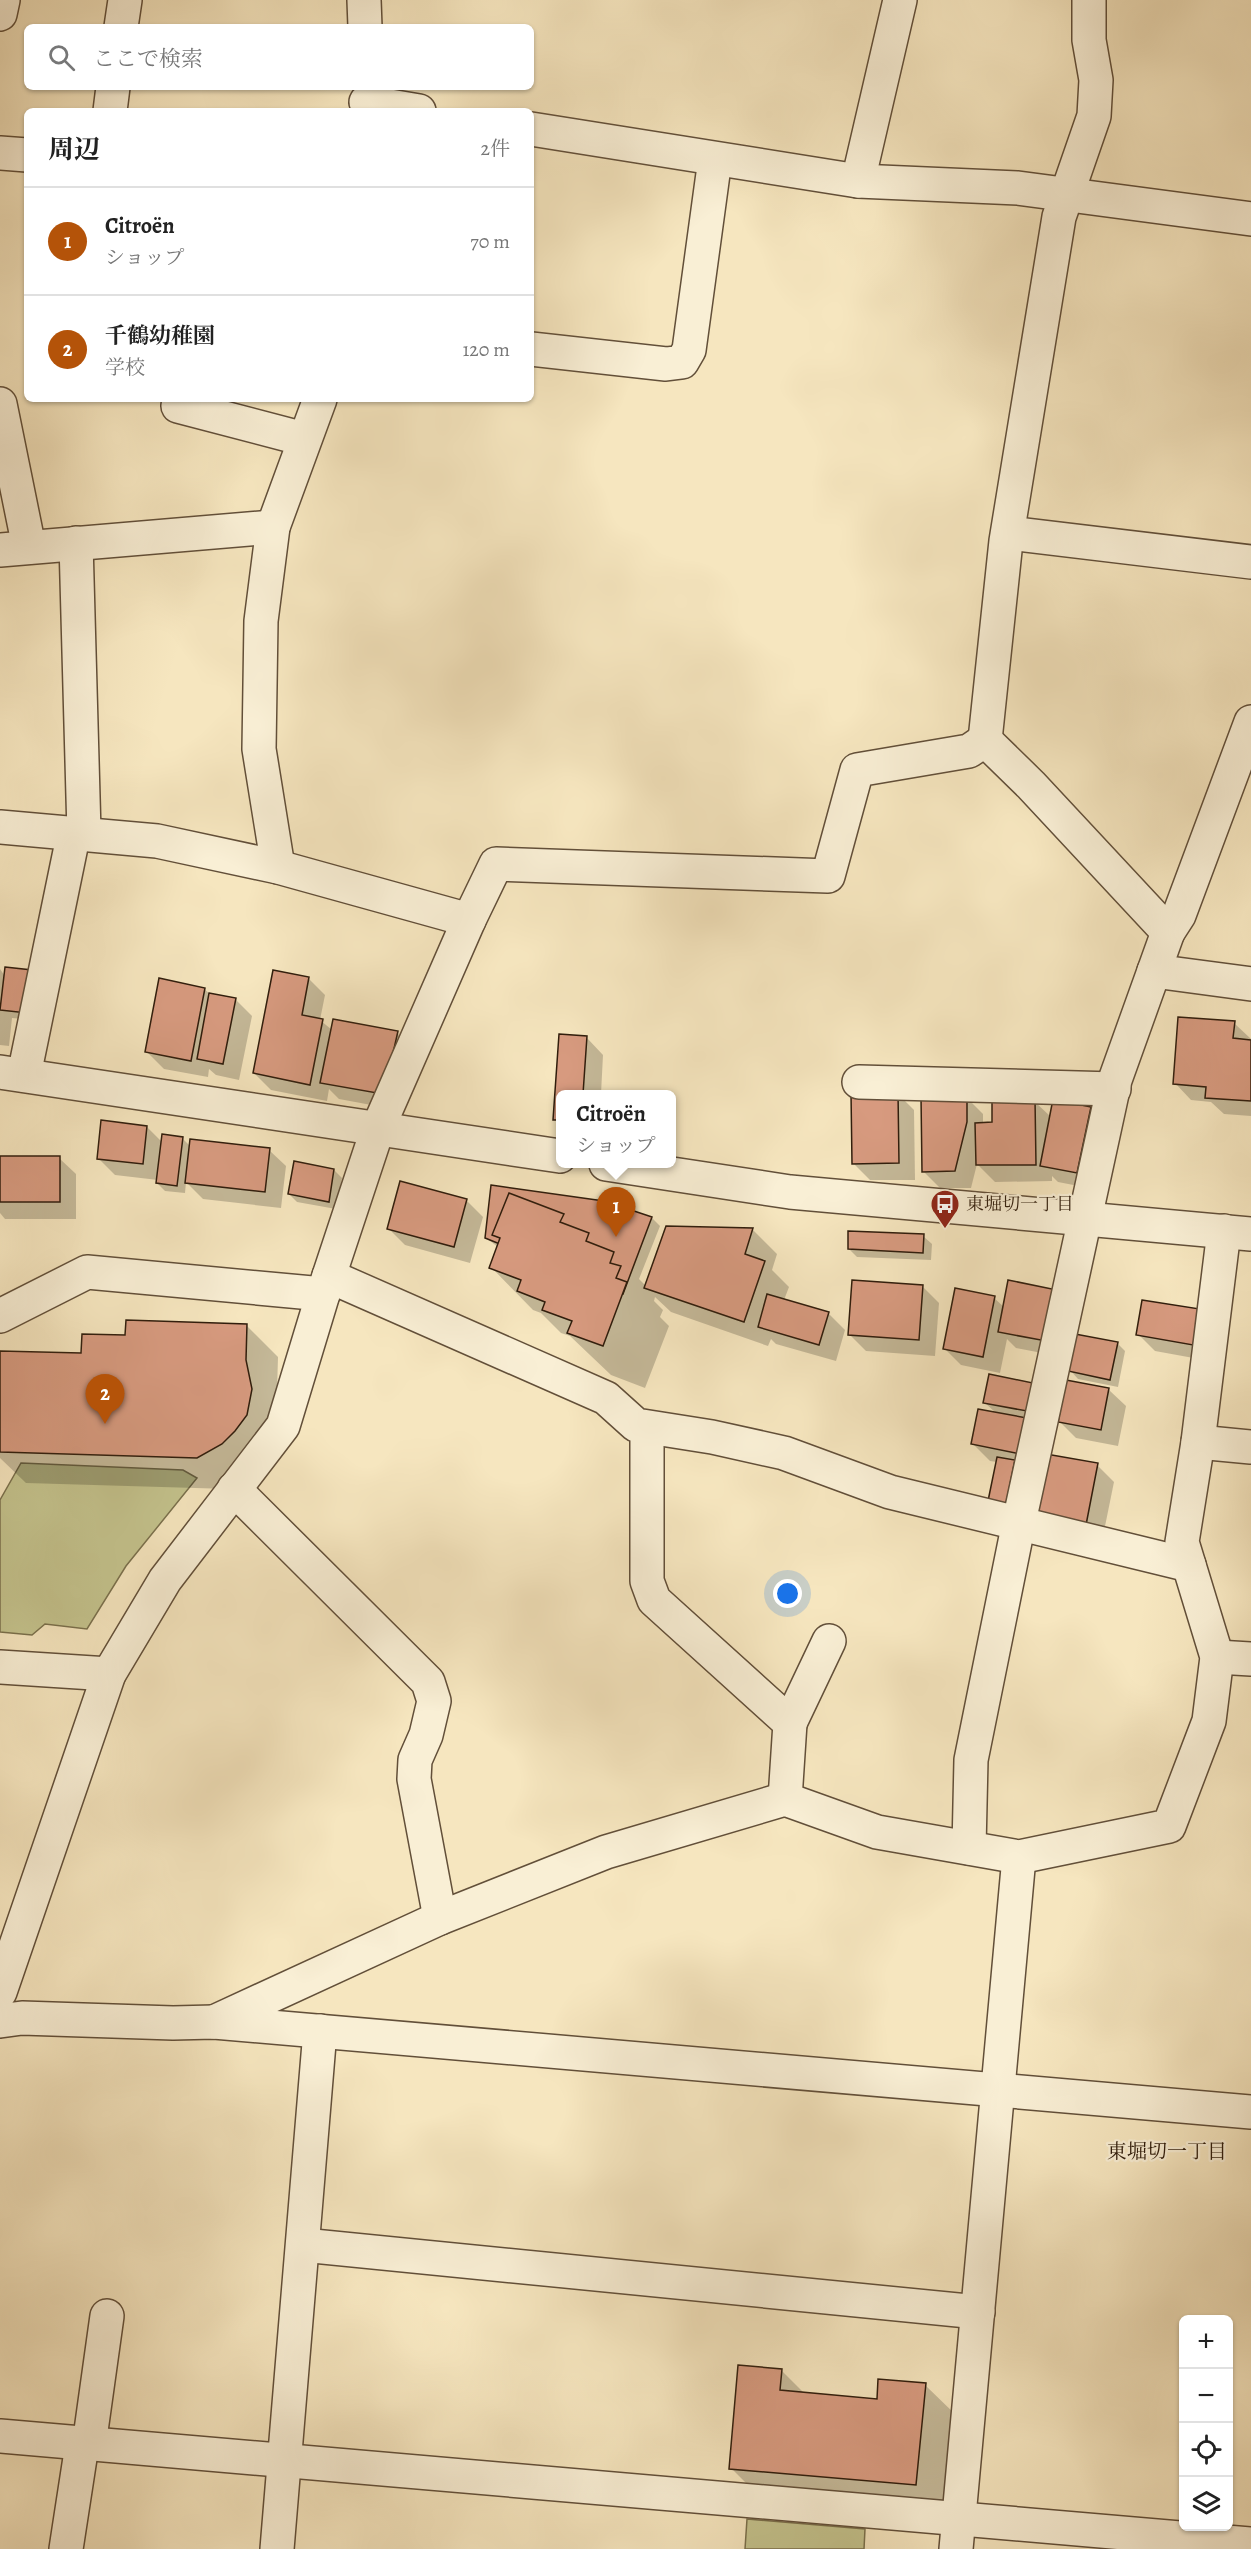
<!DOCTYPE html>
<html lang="ja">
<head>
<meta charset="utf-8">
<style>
  :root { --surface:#fff; --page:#f2f2f2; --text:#222; --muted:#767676; --line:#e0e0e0; --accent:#b45309 }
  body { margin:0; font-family:Alegreya,"Noto Serif JP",serif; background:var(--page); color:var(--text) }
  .controls { position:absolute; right:18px; bottom:18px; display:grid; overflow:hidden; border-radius:9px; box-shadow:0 2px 4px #0004 }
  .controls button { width:54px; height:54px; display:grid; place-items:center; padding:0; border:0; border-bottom:2px solid var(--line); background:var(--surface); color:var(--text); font:30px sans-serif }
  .you { position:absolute; left:788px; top:1594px; width:21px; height:21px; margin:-15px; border:4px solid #fff; border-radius:50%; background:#1a73e8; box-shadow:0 0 0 9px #1a73e833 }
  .badge { display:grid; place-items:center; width:39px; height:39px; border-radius:50%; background:var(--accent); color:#fff; font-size:20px; font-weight:700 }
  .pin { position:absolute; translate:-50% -50px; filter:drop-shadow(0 2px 3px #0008) }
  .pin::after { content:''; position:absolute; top:32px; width:21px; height:18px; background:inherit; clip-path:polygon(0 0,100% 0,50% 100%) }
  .popup { position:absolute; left:556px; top:1090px; width:120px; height:78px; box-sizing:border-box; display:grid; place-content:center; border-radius:9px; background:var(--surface); filter:drop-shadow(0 2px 4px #0005); font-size:20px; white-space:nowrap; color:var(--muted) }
  .popup b { font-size:22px; color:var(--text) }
  .popup::after { content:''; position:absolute; left:50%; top:100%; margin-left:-12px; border:12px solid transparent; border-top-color:var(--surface) }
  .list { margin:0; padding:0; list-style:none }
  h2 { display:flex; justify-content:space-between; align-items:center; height:78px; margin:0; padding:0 24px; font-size:26px }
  h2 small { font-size:20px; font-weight:400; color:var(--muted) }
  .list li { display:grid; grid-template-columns:39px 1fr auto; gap:18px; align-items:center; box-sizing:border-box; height:108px; padding:0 24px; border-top:2px solid var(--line) }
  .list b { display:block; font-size:22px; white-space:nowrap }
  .list p { margin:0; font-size:20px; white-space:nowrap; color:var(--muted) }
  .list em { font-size:20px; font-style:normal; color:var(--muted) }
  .icon { flex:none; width:33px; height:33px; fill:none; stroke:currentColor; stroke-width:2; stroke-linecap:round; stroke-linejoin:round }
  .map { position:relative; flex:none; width:1251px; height:2549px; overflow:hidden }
  .search { position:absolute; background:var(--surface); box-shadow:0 2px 4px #0004; left:24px; top:24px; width:510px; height:66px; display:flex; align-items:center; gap:15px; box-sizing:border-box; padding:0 21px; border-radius:9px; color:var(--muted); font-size:22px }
  .panel { position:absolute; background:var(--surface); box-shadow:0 2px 4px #0004; left:24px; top:108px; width:510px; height:294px; border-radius:9px }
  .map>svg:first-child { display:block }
  .green { fill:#c4c38d; stroke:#7a704c; stroke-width:1.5 }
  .shadow { fill:#0003 }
  .building { fill:#d79a7f; stroke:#301d0c; stroke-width:1.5 }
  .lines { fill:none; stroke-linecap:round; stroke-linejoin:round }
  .minor-casing { stroke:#624f39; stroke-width:36 }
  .minor { stroke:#f9efd5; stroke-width:33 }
  .labels { text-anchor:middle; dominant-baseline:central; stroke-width:4.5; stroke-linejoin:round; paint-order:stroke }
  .poi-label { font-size:18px; fill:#301d0c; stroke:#f9efd5; text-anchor:start }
  .neighbourhood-label { font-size:20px; fill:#301d0c; stroke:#f9efd5 }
</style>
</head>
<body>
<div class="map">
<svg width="1251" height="2549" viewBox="0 0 1251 2549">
  <rect width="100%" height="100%" fill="#f6e6bf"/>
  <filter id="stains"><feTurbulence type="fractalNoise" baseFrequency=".00333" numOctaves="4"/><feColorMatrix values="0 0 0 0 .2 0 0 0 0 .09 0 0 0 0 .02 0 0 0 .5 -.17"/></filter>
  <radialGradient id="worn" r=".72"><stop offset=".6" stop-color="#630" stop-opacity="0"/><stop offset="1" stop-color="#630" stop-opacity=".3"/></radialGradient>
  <!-- green -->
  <g class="green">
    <polygon points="21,1463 183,1470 197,1478 126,1566 87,1629 45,1624 32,1635 0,1632 0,1500"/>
    <polygon points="747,2519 865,2529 864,2549 745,2549"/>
  </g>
  <!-- shadow -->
  <g class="shadow">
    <polygon points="0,969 35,1020 12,1018 9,1046 0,1045"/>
    <polygon points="308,978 325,995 320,1020 332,1030 397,1033 414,1049 393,1109 339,1099 329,1089 327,1101 271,1090 254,1073"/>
    <polygon points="204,989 210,994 235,999 252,1016 239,1080 216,1075 209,1069 208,1077 164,1069 147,1052"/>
    <polygon points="1234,1023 1251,1039 1251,1116 1224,1114 1211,1102 1191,1100 1175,1083"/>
    <polygon points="560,1036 587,1038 603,1055 601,1094 560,1094 560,1125 555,1119"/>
    <polygon points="898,1094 914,1110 915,1180 870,1180 853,1163"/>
    <polygon points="966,1097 983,1114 983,1124 994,1124 1034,1101 1051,1117 1090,1108 1107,1125 1094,1189 1058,1182 1052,1176 1052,1181 995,1182 977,1164 971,1188 940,1188 923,1171"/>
    <polygon points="147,1127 162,1142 182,1138 190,1146 269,1150 286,1166 281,1208 203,1199 186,1182 185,1193 165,1191 157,1183 158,1180 115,1175 98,1158"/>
    <polygon points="0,1158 59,1158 76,1174 76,1219 5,1219 0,1213"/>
    <polygon points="334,1170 342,1178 336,1209 297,1202 289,1194"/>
    <polygon points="466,1200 483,1217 470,1263 405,1245 388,1228"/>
    <polygon points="604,1203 652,1218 660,1226 639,1279 646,1286 667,1228 753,1230 777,1254 772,1270 789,1287 784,1300 828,1313 845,1330 836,1361 776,1344 771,1339 768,1346 671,1312 655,1297 654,1301 663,1310 660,1317 669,1326 645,1388 611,1375 570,1336 561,1333 541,1313 533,1310 491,1267 498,1247 486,1238"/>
    <polygon points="923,1236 932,1244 931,1260 857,1257 849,1249"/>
    <polygon points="922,1286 939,1303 935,1356 866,1351 849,1334"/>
    <polygon points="994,1298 1004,1307 1063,1357 1016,1348 1007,1339 1000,1373 961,1365 945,1349"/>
    <polygon points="1199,1311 1210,1361 1155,1351 1138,1334"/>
    <polygon points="247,1326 278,1357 277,1392 283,1422 229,1489 26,1483 0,1458 0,1352 83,1355 127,1337"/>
    <polygon points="1117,1343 1125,1351 1118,1387 1078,1379 1070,1370"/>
    <polygon points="990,1376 1035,1419 1023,1416 1043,1436 1014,1512 998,1509 997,1462 990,1461 973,1444 996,1413 984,1402"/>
    <polygon points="1109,1390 1126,1406 1118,1446 1076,1438 1059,1421"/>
    <polygon points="1097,1465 1114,1482 1102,1541 1052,1531"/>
    <polygon points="781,2370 805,2394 878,2401 925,2385 957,2416 948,2516 763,2500 731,2468"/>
  </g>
  <!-- building -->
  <g class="building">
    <polygon points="5,967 32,970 27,1013 0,1010"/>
    <polygon points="273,970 309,977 302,1015 323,1019 310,1085 253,1073"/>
    <polygon points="159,978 205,988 191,1061 145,1052"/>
    <polygon points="209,993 236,998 223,1064 197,1059"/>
    <polygon points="1178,1017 1235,1021 1233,1038 1251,1040 1251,1101 1205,1098 1206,1087 1173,1084"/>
    <polygon points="333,1019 398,1031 391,1062 377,1093 320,1083"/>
    <polygon points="559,1034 587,1036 583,1094 560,1094 560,1120 553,1120"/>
    <polygon points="898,1092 899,1163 852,1164 851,1093"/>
    <polygon points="967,1096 967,1122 955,1171 922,1172 921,1097"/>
    <polygon points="992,1099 1035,1099 1036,1165 976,1165 975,1123 992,1122"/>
    <polygon points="1053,1099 1091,1107 1077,1173 1040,1166"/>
    <polygon points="101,1120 147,1126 143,1164 97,1159"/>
    <polygon points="162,1134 183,1137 177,1186 156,1183"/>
    <polygon points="190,1139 270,1148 265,1192 185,1183"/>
    <rect x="0" y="1156" width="60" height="46"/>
    <polygon points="294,1161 334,1169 329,1202 288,1194"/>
    <polygon points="400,1181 467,1199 454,1247 387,1229"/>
    <polygon points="491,1185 604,1201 652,1217 623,1294 485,1238"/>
    <polygon points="509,1193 564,1214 560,1222 589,1233 586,1241 614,1252 610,1263 621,1266 616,1278 627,1282 603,1346 567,1333 572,1321 542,1310 545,1302 517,1291 521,1280 489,1268 500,1238 492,1235"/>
    <polygon points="666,1226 753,1228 745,1254 765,1261 744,1322 644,1288"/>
    <polygon points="848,1231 924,1234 923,1253 848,1249"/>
    <polygon points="852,1280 923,1285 919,1340 848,1335"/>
    <polygon points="1008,1280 1057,1290 1046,1341 998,1332"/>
    <polygon points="955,1288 995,1296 983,1357 943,1349"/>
    <polygon points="767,1294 829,1312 819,1345 758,1327"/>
    <polygon points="1142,1300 1200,1309 1193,1345 1136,1335"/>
    <polygon points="126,1320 247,1324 246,1360 252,1389 247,1415 235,1431 222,1444 197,1458 0,1452 0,1351 81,1353 82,1334 125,1335"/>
    <polygon points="1075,1334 1118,1342 1110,1380 1068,1371"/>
    <polygon points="989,1374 1033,1383 1027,1411 983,1403"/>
    <polygon points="1066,1380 1109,1388 1101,1430 1058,1422"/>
    <polygon points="978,1409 1027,1418 1020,1454 971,1444"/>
    <polygon points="1046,1454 1098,1463 1086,1525 1034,1515"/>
    <polygon points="997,1457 1015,1460 1006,1504 988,1501"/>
    <polygon points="738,2365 782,2369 780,2390 877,2399 878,2379 926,2383 916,2485 729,2469"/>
  </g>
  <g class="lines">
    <!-- minor casing -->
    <g class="minor-casing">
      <g id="minor">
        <polyline points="364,0 365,27"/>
        <polyline points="0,14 3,0"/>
        <polyline points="121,27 125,0"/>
        <polyline points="366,102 419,111"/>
        <polyline points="110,111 113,87"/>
        <polyline points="531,129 858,181 1018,188 1251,219"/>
        <polyline points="0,153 27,155"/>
        <polyline points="858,181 900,0"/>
        <polyline points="531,349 666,364 682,362 689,350 715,159"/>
        <polyline points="179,399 178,406 304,439"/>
        <polyline points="0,404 29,547"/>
        <polyline points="1008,533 1251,562"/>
        <polyline points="76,543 84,833"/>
        <polyline points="0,550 273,527"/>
        <polyline points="985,740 1006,541 1059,217 1094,116 1096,80 1089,40 1089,0"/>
        <polyline points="0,827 157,841 278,867 469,920"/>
        <polyline points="278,867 259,749 261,621 273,527 320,399"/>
        <polyline points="1168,932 1179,915 1251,722"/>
        <polyline points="1154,971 1251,984"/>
        <polyline points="0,1072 560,1156"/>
        <polyline points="24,1075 74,832"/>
        <polyline points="859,1082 1114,1089"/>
        <polyline points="606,1164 790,1192 1251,1234"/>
        <polyline points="329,1276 606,1398 636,1425 712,1437 784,1453 890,1492 1189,1565"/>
        <polyline points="0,1316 87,1272 323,1294"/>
        <polyline points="647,1428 647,1581 654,1600 790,1723 785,1799"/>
        <polyline points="1198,1442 1251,1447"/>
        <polyline points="234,1489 428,1682 434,1701 426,1735 415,1760 414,1779 440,1918"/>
        <polyline points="1217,1657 1251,1659"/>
        <polyline points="0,1667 109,1674"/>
        <polyline points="790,1723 829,1641"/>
        <polyline points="969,1848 971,1760 1019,1522 1115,1080 1168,932 1031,785 985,740"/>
        <polyline points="0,1992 109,1674 165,1580 283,1426 323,1294 378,1128 469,920 496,864 828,876 857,770 969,751 985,740"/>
        <polyline points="0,2021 22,2018 173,2023 214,2022 1251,2112"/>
        <polyline points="214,2022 440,1918 606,1852 785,1799 877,1832 1019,1857 1169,1826 1209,1721 1217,1657 1182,1542 1198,1442 1224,1231"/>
        <polyline points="303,2245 978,2312"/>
        <polyline points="0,2436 1251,2544"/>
        <polyline points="89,2445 107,2316"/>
        <polyline points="66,2549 82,2445"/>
        <polyline points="277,2549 320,2031"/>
        <polyline points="956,2549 1019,1857"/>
      </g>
    </g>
    <!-- minor -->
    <use href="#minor" class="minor"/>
  </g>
  <!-- icons -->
  <defs>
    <g id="bus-pin" transform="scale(1.5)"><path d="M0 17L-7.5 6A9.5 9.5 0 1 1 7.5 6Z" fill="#8f2418" stroke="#f9efd5"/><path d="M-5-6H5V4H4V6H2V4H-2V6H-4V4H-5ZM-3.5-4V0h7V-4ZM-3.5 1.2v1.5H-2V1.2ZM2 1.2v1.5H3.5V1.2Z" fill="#fff"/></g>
  </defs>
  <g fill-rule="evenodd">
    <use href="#bus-pin" x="945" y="1204"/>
  </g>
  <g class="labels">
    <!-- poi labels -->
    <g class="poi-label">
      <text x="966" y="1204">東堀切一丁目</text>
    </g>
    <!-- neighbourhood labels -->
    <g class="neighbourhood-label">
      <text x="1167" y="2151">東堀切一丁目</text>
    </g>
  </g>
  <rect width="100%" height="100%" filter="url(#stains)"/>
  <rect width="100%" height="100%" fill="url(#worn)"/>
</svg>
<div class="controls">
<button>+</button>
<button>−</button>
<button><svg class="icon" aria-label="locate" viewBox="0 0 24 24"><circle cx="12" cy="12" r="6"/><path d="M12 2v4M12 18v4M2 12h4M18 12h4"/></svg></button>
<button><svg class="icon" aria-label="layers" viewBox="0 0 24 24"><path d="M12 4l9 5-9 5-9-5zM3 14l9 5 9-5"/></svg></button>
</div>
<div class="you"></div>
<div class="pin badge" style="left:616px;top:1237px">1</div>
<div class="popup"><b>Citroën</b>ショップ</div>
<div class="pin badge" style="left:105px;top:1424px">2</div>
<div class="search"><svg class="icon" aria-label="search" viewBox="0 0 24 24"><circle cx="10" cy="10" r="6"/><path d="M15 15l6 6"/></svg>ここで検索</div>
<section class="panel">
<h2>周辺<small>2件</small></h2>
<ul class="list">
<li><span class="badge">1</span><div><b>Citroën</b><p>ショップ</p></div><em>70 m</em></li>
<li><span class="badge">2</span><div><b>千鶴幼稚園</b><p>学校</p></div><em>120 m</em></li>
</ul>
</section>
</div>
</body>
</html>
